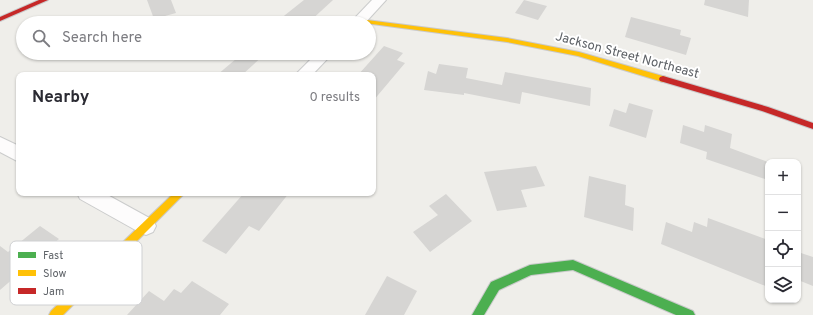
<!DOCTYPE html>
<html lang="en">
<head>
<meta charset="utf-8">
<style>
  :root { --surface:#fff; --page:#f2f2f3; --text:#2b2b33; --muted:#7c7c81; --line:#e1e1e2 }
  body { margin:0; font-family:Overpass,sans-serif; background:var(--page); color:var(--text) }
  .controls { position:absolute; right:12px; bottom:12px; display:grid; overflow:hidden; border-radius:8px; box-shadow:0 1px 3px #0004 }
  .controls button { width:36px; height:36px; display:grid; place-items:center; padding:0; border:0; border-bottom:1px solid var(--line); background:var(--surface); color:var(--text); font:20px sans-serif }
  .list { margin:0; padding:0; list-style:none }
  h2 { display:flex; justify-content:space-between; align-items:center; height:52px; margin:0; padding:0 16px; font-size:17px }
  h2 small { font-size:13px; font-weight:400; color:var(--muted) }
  .icon { flex:none; width:22px; height:22px; fill:none; stroke:currentColor; stroke-width:2; stroke-linecap:round; stroke-linejoin:round }
  .map { position:relative; flex:none; width:813px; height:315px; overflow:hidden }
  .search { position:absolute; background:var(--surface); box-shadow:0 1px 3px #0004; left:16px; top:16px; width:360px; height:44px; display:flex; align-items:center; gap:10px; box-sizing:border-box; padding:0 14px; border-radius:22px; color:var(--muted); font-size:15px }
  .panel { position:absolute; background:var(--surface); box-shadow:0 1px 3px #0004; left:16px; top:72px; width:360px; height:124px; border-radius:8px }
  .map>svg:first-child { display:block }
  .building { fill:#d6d5d3 }
  .lines { fill:none; stroke-linecap:round; stroke-linejoin:round }
  .street-casing { stroke:#cbcccc; stroke-width:2 }
  .fast-casing { stroke:#cacacb; stroke-width:2 }
  .slow-casing { stroke:#cacacb; stroke-width:2 }
  .jam-casing { stroke:#cacacb; stroke-width:2 }
  .street { fill:#fdfcfc; fill-rule:evenodd }
  .fast { fill:#4caf50; fill-rule:evenodd }
  .slow { fill:#ffc107; fill-rule:evenodd }
  .jam { fill:#c62828; fill-rule:evenodd }
  .labels { text-anchor:middle; dominant-baseline:central; stroke-width:4; stroke-linejoin:round; paint-order:stroke }
  .street-label { font-size:13px; fill:#5f6368; stroke:#fff }
  .key { fill:#fff; stroke:#cfd0d2; stroke-width:1 }
  .key-label { font-size:11px; fill:#5f6368 }
</style>
</head>
<body>
<div class="map">
<svg width="813" height="315" viewBox="0 0 813 315">
  <rect width="100%" height="100%" fill="#efeeea"/>
  <!-- building -->
  <g class="building">
    <polygon points="147,0 171,0 176,13 154,19"/>
    <polygon points="304,0 333,0 308,23 275,23"/>
    <polygon points="524,0 547,6 538,20 515,13"/>
    <polygon points="705,0 749,0 748,17 704,5"/>
    <polygon points="631,17 681,30 680,35 691,38 686,55 625,37"/>
    <polygon points="384,46 403,53 397,60 405,63 373,101 373,75 358,75"/>
    <polygon points="243,53 266,53 242,75 217,75"/>
    <polygon points="439,64 468,68 466,78 502,85 505,72 591,88 590,106 522,92 520,104 464,93 464,95 424,90 428,71 436,74"/>
    <polygon points="629,103 653,110 646,138 609,126 614,109 626,113"/>
    <polygon points="683,125 704,132 705,125 732,134 730,148 768,162 768,180 706,159 707,152 680,143"/>
    <polygon points="536,166 545,186 521,190 527,207 497,211 484,172"/>
    <polygon points="589,176 626,185 625,205 634,208 633,231 584,217"/>
    <polygon points="244,193 289,193 259,231 249,226 226,254 202,241"/>
    <polygon points="446,194 472,221 430,252 413,232 438,215 429,206"/>
    <polygon points="708,218 768,240 768,287 661,244 666,222 692,232 694,222 707,227"/>
    <polygon points="40,226 59,239 0,290 0,246 8,252"/>
    <polygon points="798,252 813,257 813,286 798,280"/>
    <polygon points="387,276 417,291 404,315 365,315"/>
    <polygon points="192,281 229,304 220,315 127,315 149,291 164,301 174,289 181,293"/>
  </g>
  <g class="lines">
    <!-- street casing -->
    <g class="street-casing">
      <g id="street">
        <polygon points="372,0 386,0 365,23 350,23"/>
        <polygon points="317,53 333,53 312,75 295,75"/>
        <polygon points="0,137 19,146 19,162 0,152"/>
        <polygon points="77,193 104,193 153,220 156,226 153,232 146,235 139,232 80,199"/>
      </g>
    </g>
    <!-- fast casing -->
    <g class="fast-casing">
      <polygon id="fast" points="573,260 693,311 695,315 676,315 573,270 531,275 499,290 484,315 472,315 491,282 530,265"/>
    </g>
    <!-- slow casing -->
    <g class="slow-casing">
      <g id="slow">
        <polygon points="359,19 507,38 579,52 666,77 667,79 663,82 578,56 507,42 357,22 356,21"/>
        <polygon points="174,193 185,193 63,315 49,315 51,311"/>
      </g>
    </g>
    <!-- jam casing -->
    <g class="jam-casing">
      <g id="jam">
        <polygon points="39,0 48,0 0,21 0,17"/>
        <polygon points="663,76 768,107 813,123 813,129 762,111 660,81 659,79 660,77"/>
      </g>
    </g>
    <!-- street -->
    <use href="#street" class="street"/>
    <!-- fast -->
    <use href="#fast" class="fast"/>
    <!-- slow -->
    <use href="#slow" class="slow"/>
    <!-- jam -->
    <use href="#jam" class="jam"/>
  </g>
  <g class="labels">
    <!-- street labels -->
    <g class="street-label">
      <text transform="translate(627 56) rotate(15)">Jackson Street Northeast</text>
    </g>
  </g>
  <!-- legend -->
  <rect x="10" y="241" width="132" height="64" rx="6" class="key"/>
  <rect x="18" y="252" width="18" height="6" fill="#4caf50"/>
  <rect x="18" y="270" width="18" height="6" fill="#ffc107"/>
  <rect x="18" y="288" width="18" height="6" fill="#c62828"/>
  <g class="key-label">
    <text x="43" y="259">Fast</text>
    <text x="43" y="277">Slow</text>
    <text x="43" y="295">Jam</text>
  </g>
</svg>
<div class="controls">
<button>+</button>
<button>−</button>
<button><svg class="icon" aria-label="locate" viewBox="0 0 24 24"><circle cx="12" cy="12" r="6"/><path d="M12 2v4M12 18v4M2 12h4M18 12h4"/></svg></button>
<button><svg class="icon" aria-label="layers" viewBox="0 0 24 24"><path d="M12 4l9 5-9 5-9-5zM3 14l9 5 9-5"/></svg></button>
</div>
<div class="search"><svg class="icon" aria-label="search" viewBox="0 0 24 24"><circle cx="10" cy="10" r="6"/><path d="M15 15l6 6"/></svg>Search here</div>
<section class="panel">
<h2>Nearby<small>0 results</small></h2>
<ul class="list">
</ul>
</section>
</div>
</body>
</html>
